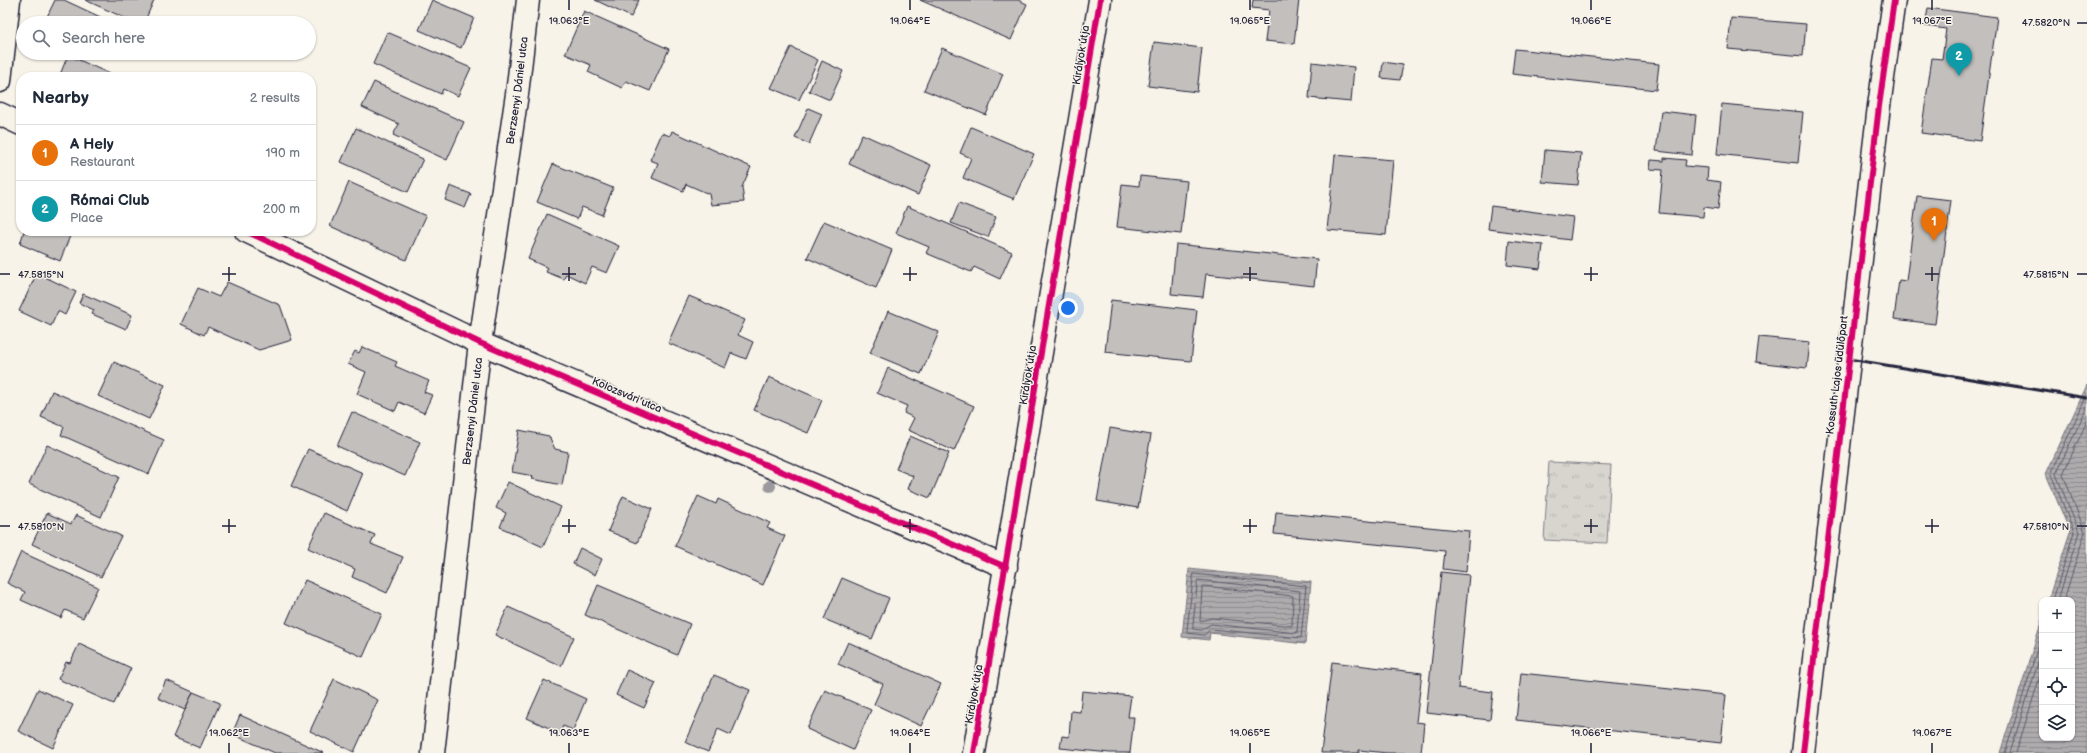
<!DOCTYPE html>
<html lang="en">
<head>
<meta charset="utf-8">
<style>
  :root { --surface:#fff; --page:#f2f2f3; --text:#1f2937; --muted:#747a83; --line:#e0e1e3; --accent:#111827 }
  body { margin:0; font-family:"Balsamiq Sans",sans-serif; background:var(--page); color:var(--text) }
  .controls { position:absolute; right:12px; bottom:12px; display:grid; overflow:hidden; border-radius:8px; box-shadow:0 1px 3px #0004 }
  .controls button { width:36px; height:36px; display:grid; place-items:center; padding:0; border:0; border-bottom:1px solid var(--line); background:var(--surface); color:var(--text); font:20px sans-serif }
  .you { position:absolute; left:1068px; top:308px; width:14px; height:14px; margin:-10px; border:3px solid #fff; border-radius:50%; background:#1a73e8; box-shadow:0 0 0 6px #1a73e833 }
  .badge { display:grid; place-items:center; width:26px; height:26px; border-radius:50%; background:var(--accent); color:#fff; font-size:13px; font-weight:700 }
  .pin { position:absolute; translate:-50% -33px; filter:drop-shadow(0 1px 2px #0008) }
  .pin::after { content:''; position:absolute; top:21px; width:14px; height:12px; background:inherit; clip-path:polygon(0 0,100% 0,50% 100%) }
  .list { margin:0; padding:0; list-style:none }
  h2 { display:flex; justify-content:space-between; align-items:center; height:52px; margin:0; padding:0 16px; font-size:17px }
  h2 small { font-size:13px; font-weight:400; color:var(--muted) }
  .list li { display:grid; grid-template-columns:26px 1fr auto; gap:12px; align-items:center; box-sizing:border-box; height:56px; padding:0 16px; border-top:1px solid var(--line) }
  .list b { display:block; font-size:15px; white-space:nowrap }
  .list p { margin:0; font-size:13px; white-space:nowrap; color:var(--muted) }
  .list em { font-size:13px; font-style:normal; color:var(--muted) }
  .icon { flex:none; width:22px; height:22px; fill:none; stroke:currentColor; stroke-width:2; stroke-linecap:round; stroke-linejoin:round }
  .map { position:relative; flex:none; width:2087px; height:753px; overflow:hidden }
  .search { position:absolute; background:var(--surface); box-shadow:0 1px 3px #0004; left:16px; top:16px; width:300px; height:44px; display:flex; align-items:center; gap:10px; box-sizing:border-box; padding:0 14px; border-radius:22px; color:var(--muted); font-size:15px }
  .panel { position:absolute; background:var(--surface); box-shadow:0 1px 3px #0004; left:16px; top:72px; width:300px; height:164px; border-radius:16px }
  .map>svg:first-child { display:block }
  .park { fill:url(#park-tufts); stroke:#7d7c85 }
  .water { fill:url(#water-rules); stroke:#76747f }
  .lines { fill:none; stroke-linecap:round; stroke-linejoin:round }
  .shore { stroke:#5a5969; stroke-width:1 }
  .building { fill:#c2bfbd; stroke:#22223b }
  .pedestrian-casing { stroke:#22223b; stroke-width:25 }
  .minor-casing { stroke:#22223b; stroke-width:25 }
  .tertiary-casing { stroke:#22223b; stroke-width:25 }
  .pedestrian { stroke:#f7f3e8; stroke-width:22 }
  .minor { stroke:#f7f3e8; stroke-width:22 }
  .tertiary { stroke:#f7f3e8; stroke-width:22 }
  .rail { stroke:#22223b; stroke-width:3 }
  .cycleway-casing { stroke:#f7f3e8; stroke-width:8 }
  .cycleway { stroke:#d6006c; stroke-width:6 }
  .tree { fill:#9b999d }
  .ticks { fill:none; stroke:#22223b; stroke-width:1.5 }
  .labels { text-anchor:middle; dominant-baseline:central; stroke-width:3; stroke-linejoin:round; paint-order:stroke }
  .street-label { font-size:11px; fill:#22223b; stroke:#f7f3e8 }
  .ticks-label { font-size:10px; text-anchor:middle; fill:#22223b; stroke:#f7f3e8; stroke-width:3; stroke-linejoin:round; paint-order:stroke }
</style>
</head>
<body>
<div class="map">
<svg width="2087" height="753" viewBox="0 0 2087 753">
  <defs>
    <pattern id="park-tufts" width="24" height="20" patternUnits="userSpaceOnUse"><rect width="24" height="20" fill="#d8d5cf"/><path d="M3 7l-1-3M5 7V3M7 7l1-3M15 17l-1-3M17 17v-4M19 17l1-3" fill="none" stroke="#b9b7b3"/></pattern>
    <pattern id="water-rules" width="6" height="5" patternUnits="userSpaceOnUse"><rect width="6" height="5" fill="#aeabad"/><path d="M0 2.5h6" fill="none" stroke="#8d8b8e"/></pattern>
  </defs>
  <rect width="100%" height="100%" fill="#f7f3e8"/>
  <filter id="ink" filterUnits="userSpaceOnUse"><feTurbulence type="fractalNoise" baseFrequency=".025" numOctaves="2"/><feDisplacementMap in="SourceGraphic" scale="8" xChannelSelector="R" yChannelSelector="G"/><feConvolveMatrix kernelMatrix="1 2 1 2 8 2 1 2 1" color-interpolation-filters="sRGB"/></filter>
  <g filter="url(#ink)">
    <!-- park -->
    <polygon class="park" points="1549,462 1611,465 1607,543 1544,540"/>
    <!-- water -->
    <g class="water">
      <polygon points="2087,385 2087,753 2000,753 2042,620 2042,738 2072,738 2072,600 2048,600 2070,532 2046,474"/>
      <polygon points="1189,569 1311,582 1305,644 1210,633 1209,640 1182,637"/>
    </g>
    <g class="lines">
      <!-- shore -->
      <g class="shore">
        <polygon points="1194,574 1306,586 1301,638 1211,629 1204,635 1187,633"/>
        <polygon points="1198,580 1300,591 1297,633 1211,624 1201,630 1193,629"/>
        <polygon points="1204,586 1293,596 1292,626 1212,618 1200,621 1202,588"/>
        <polyline points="2053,600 2074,532 2051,474 2087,395"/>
        <polyline points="2058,600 2079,532 2056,474 2087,407"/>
        <polyline points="2064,600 2085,532 2063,474 2087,421"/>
        <polyline points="2005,753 2042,634"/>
        <polyline points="2010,753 2042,650"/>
        <polyline points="2016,753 2042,670"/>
      </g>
    </g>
    <!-- building -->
    <g class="building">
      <polygon points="55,0 64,0 111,22 44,23"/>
      <polygon points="85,0 154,0 144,23 136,23"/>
      <polygon points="432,0 474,18 461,48 419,30"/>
      <polygon points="595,0 639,0 631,17"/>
      <polygon points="920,0 1018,0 1027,4 1011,40"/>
      <polygon points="1253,0 1299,0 1294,44 1265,41 1269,10 1252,8"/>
      <polygon points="1928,8 1997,17 1980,141 1921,133 1932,58 1942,59 1946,29 1925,26"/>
      <polygon points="584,11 669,49 650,91 626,81 622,88 588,72 591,65 565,54"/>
      <polygon points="1731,18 1806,24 1803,56 1728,49"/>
      <polygon points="387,32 471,68 458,96 443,89 441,94 373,64"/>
      <polygon points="1154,42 1202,48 1197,92 1148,86"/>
      <polygon points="791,47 818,60 799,100 771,88"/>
      <polygon points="942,48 1003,74 986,115 924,90"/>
      <polygon points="1515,49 1659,64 1656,90 1512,74"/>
      <polygon points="68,55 117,77 59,77"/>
      <polygon points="822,61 843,71 830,100 809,91"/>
      <polygon points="1312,62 1354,67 1351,102 1309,98"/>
      <polygon points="1383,62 1403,65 1400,80 1381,78"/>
      <polygon points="374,82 464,122 447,160 393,135 399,124 362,107"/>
      <polygon points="1722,104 1803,112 1798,163 1717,154"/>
      <polygon points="808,108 822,114 809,144 795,138"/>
      <polygon points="1661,111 1696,115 1692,155 1656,151"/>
      <polygon points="971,127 1034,154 1014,199 963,178 971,158 960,153"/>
      <polygon points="356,128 423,159 408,192 341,162"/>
      <polygon points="672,131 751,167 742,187 744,202 711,205 709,194 686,184 683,191 652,178 658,163 650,160 662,133 670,136"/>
      <polygon points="862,134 931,165 918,195 849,164"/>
      <polygon points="1545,150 1581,153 1578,185 1542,182"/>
      <polygon points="1335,155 1393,160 1386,235 1327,230"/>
      <polygon points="1664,158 1686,160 1685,166 1708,168 1707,180 1721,182 1718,209 1704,207 1703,217 1659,213 1663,170 1650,169 1651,160 1664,161"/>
      <polygon points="553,164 613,188 602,215 582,207 577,219 537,202"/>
      <polygon points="1140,176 1187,181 1181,234 1117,227 1122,184 1139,186"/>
      <polygon points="349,182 426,216 406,260 330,226"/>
      <polygon points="450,186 471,194 465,208 445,200"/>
      <polygon points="1917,196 1951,200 1935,324 1894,319 1899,280 1906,281"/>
      <polygon points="959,203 996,217 988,237 951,223"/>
      <polygon points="907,206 1012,252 1000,279 974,267 971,272 926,253 929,247 896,233"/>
      <polygon points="1491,206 1573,217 1570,240 1488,229"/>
      <polygon points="547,214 619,246 607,273 592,267 585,283 566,274 564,279 546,272 548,268 528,259"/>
      <polygon points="824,221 892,250 876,288 807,258"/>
      <polygon points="24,231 72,231 60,261 20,244"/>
      <polygon points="1509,241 1543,245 1540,269 1507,265"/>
      <polygon points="1176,244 1317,259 1314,286 1206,274 1203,297 1171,294"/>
      <polygon points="37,273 76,292 65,315 58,311 51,326 19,311"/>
      <polygon points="227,282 280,305 292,340 259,350 208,327 204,335 181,324 198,288 219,297"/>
      <polygon points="83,294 132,315 126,329 92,314 94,310 79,303"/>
      <polygon points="689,296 745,320 738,335 753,342 746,359 731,353 725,368 668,343"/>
      <polygon points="1111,300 1197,310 1191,361 1105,352"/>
      <polygon points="888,311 939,332 921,374 870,353"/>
      <polygon points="1759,337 1810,342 1807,368 1756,362"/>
      <polygon points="362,347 397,362 395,366 429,381 424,392 432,395 424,413 399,402 395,411 357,394 366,372 348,364 355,351 359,353"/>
      <polygon points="114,362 165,385 149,419 98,396"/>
      <polygon points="888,368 974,406 954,451 908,430 914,418 904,413 907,406 877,393"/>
      <polygon points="769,377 822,400 808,433 754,410"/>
      <polygon points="52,391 164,440 149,474 61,435 64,427 41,417"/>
      <polygon points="352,412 420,442 405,476 337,446"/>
      <polygon points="1110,428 1151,435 1138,508 1097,501"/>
      <polygon points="519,430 549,436 555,449 568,452 562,485 532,479 533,476 512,472"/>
      <polygon points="910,436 949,453 930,498 908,489 913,476 896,469"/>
      <polygon points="47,445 119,477 101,517 29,484"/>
      <polygon points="308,449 363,473 347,511 291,486"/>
      <polygon points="508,482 561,507 543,547 500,527 506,513 496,508"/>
      <polygon points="623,496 652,509 637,543 608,531"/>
      <polygon points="698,496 716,504 718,499 770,523 767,528 785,536 763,585 675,546"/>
      <polygon points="1276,512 1469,531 1466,572 1443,569 1445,551 1274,534"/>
      <polygon points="47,513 71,524 76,515 121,536 101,577 32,544"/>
      <polygon points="324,513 375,535 371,544 403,557 387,593 352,577 355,569 308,548"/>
      <polygon points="580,548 602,559 595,575 573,564"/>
      <polygon points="21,552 98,587 83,618 65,610 61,618 21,600 25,592 7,583"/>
      <polygon points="1441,572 1469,575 1458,688 1493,692 1490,720 1426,713"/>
      <polygon points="842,578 889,598 872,639 824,619"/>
      <polygon points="305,580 382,614 363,657 286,623"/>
      <polygon points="598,585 690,624 677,655 585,615"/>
      <polygon points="508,607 574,637 561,666 495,635"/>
      <polygon points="848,642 941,684 921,726 874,704 883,684 838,664"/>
      <polygon points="79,644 131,668 114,704 58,679 66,662 70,663"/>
      <polygon points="1332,662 1422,673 1416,722 1424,723 1421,753 1387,753 1359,750 1359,753 1321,753"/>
      <polygon points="627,670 656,683 644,708 616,695"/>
      <polygon points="1521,673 1726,695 1721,743 1516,720"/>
      <polygon points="714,675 750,690 731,735 718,729 708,752 685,742"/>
      <polygon points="334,679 378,700 354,752 310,731"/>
      <polygon points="166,680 193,692 185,710 158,698"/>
      <polygon points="544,680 586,699 573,730 563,726 560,733 527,718"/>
      <polygon points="38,689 73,705 53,748 18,731"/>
      <polygon points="825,690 871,710 853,750 807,729"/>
      <polygon points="1082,691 1131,696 1128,717 1134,717 1130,753 1110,753 1060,748 1062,736 1069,737 1071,711 1080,712"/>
      <polygon points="193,692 220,703 200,748 173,737"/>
      <polygon points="240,715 324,753 275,753 232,734"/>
    </g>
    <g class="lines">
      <!-- pedestrian casing -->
      <g class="pedestrian-casing">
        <polyline id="pedestrian" points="1803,753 1879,106 1894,0"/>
      </g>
      <!-- minor casing -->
      <g class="minor-casing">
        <g id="minor">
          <polyline points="0,81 9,0"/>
          <polyline points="0,114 21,124"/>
          <polyline points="246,231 480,343 1006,567"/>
          <path id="s1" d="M433 753 480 343 517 94 528 0"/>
        </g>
      </g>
      <!-- tertiary casing -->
      <g class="tertiary-casing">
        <polyline id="tertiary" points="974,753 1100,0"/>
      </g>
      <!-- pedestrian -->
      <use href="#pedestrian" class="pedestrian"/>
      <!-- minor -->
      <use href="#minor" class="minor"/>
      <!-- tertiary -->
      <use href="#tertiary" class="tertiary"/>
      <!-- rail -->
      <polyline class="rail" points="1849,359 2087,398"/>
      <!-- cycleway casing -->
      <g class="cycleway-casing">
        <g id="cycleway">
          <polyline points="246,231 480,343 1006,567"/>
          <polyline points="974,753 1100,0"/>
          <polyline points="1803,753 1879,106 1894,0"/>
        </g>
      </g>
      <!-- cycleway -->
      <use href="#cycleway" class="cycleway"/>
    </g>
    <!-- trees -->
    <circle class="tree" cx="770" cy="486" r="6"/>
  </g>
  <!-- ticks -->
  <path class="ticks" d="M569 0V10M910 0V10M1250 0V10M1591 0V10M1932 0V10M2077 23H2087M229 267V281M569 267V281M910 267V281M1250 267V281M1591 267V281M1932 267V281M0 274H10M222 274H236M562 274H576M903 274H917M1243 274H1257M1584 274H1598M1925 274H1939M2077 274H2087M229 519V533M569 519V533M910 519V533M1250 519V533M1591 519V533M1932 519V533M0 526H10M222 526H236M562 526H576M903 526H917M1243 526H1257M1584 526H1598M1925 526H1939M2077 526H2087M229 743V753M569 743V753M910 743V753M1250 743V753M1591 743V753M1932 743V753"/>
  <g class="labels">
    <!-- street labels -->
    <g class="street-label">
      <text transform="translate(1081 55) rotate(-81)">Királyok útja</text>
      <text stroke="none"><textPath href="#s1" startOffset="668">Berzsenyi Dániel utca</textPath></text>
      <text transform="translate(1028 375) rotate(-81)">Királyok útja</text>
      <text transform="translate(1837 375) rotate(-83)">Kossuth Lajos üdülőpart</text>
      <text transform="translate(627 395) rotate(23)">Kolozsvári utca</text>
      <text stroke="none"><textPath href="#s1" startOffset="344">Berzsenyi Dániel utca</textPath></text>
      <text transform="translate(974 694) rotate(-80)">Királyok útja</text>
    </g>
  </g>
  <g class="ticks-label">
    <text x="569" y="24">19.063°E</text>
    <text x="910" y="24">19.064°E</text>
    <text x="1250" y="24">19.065°E</text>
    <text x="1591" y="24">19.066°E</text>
    <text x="1932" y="24">19.067°E</text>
    <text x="2046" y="26">47.5820°N</text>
    <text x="41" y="278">47.5815°N</text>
    <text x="2046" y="278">47.5815°N</text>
    <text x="41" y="530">47.5810°N</text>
    <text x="2046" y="530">47.5810°N</text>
    <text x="229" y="736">19.062°E</text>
    <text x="569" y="736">19.063°E</text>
    <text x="910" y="736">19.064°E</text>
    <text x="1250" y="736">19.065°E</text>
    <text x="1591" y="736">19.066°E</text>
    <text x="1932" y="736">19.067°E</text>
  </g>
</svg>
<div class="controls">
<button>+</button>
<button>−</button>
<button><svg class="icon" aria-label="locate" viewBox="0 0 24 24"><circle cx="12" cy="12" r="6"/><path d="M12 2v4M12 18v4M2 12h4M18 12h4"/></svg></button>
<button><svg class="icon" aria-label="layers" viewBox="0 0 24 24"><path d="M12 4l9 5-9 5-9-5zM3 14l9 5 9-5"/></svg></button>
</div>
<div class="you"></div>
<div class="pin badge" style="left:1934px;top:241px;background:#e8710a">1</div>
<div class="pin badge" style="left:1959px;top:76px;background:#0f9aa8">2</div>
<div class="search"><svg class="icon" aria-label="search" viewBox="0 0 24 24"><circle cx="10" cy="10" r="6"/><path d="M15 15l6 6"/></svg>Search here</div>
<section class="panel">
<h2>Nearby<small>2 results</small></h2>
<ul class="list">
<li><span class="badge" style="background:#e8710a">1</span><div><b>A Hely</b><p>Restaurant</p></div><em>190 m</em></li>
<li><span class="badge" style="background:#0f9aa8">2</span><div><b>Római Club</b><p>Place</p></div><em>200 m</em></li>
</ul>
</section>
</div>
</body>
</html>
